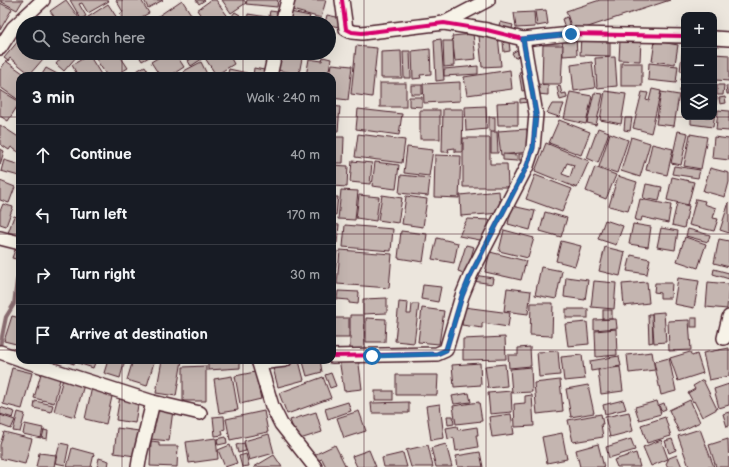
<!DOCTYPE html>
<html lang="en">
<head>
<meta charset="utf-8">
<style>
  :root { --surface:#171b24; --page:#242831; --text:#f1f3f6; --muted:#9ea1a6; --line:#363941 }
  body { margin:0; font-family:"Balsamiq Sans",sans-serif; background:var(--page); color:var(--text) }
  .controls { position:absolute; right:12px; top:12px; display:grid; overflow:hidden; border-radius:8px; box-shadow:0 4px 16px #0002 }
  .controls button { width:36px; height:36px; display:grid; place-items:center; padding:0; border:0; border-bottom:1px solid var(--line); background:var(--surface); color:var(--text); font:20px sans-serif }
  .stop { position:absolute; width:12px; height:12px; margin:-9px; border:3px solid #1f6fb2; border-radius:50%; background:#fff }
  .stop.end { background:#1f6fb2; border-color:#fff; box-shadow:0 1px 4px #0008 }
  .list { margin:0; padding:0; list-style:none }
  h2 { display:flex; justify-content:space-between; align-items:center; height:52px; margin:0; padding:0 16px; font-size:17px }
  h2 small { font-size:13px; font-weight:400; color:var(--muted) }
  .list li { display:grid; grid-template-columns:26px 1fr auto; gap:12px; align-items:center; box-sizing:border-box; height:60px; padding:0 16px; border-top:1px solid var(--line) }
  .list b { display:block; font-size:15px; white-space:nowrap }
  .list em { font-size:13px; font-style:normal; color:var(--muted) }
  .icon { flex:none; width:22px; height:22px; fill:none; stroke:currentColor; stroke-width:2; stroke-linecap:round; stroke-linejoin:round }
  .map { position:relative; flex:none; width:729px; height:467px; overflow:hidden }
  .search { position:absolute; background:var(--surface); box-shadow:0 4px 16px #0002; left:16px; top:16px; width:320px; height:44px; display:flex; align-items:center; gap:10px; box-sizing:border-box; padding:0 14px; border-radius:22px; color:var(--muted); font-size:15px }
  .panel { position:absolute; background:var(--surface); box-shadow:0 4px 16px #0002; left:16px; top:72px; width:320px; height:292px; border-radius:12px }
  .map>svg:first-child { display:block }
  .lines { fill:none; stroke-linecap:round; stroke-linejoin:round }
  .stream { stroke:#896c6f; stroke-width:4 }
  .building { fill:#c4b5b0; stroke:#4a1f2b; fill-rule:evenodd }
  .street-casing { stroke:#4a1f2b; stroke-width:16 }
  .street { stroke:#f7f3e8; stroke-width:13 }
  .cycleway-casing { stroke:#f7f3e8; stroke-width:6 }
  .cycleway { stroke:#d6006c; stroke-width:4 }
  .route { stroke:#1f6fb2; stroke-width:5 }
  .grid { fill:none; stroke:#4a1f2b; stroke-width:1; stroke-opacity:0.55 }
</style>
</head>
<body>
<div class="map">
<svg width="729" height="467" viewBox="0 0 729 467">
  <rect width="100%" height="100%" fill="#ece6dd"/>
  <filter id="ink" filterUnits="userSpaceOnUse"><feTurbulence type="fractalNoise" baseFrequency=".025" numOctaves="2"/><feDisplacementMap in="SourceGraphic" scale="8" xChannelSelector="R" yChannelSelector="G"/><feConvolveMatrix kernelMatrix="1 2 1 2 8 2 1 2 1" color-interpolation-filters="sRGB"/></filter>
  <g filter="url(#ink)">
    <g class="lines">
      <!-- stream -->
      <polyline class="stream" points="0,346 6,317 14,304 17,280 20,275"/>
    </g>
    <!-- building -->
    <g class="building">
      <polygon points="0,0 23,0 17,10 0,1"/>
      <polygon points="66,0 79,18 72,23 59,23 50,11"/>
      <polygon points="70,0 108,0 109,1 88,13 82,3 79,4 86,16 81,19"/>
      <polygon points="116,0 141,0 149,13 131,23 124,23 120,14 123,12"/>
      <polygon points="144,0 163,0 148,8"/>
      <polygon points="182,0 194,19 188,23 152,23 151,21"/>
      <polygon points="196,0 205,0 199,4"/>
      <polygon points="211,0 216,0 229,18 222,23 206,23 197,10"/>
      <polygon points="222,0 244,0 246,3 231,13"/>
      <polygon points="247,0 278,0 277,7 246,4"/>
      <polygon points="295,0 326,0 321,18 292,10"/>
      <polygon points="600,0 670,0 573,32 566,11"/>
      <polygon points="0,3 12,9 0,30"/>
      <polygon points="108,4 119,21 116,23 79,23"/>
      <polygon points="546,10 548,24 537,26 535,11"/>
      <polygon points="270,11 278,12 277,17 269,16"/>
      <polygon points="235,12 240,15 234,23 229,20"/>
      <polygon points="290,12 310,16 309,19 323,22 322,23 287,23"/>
      <polygon points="534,12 535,27 516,28 514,13"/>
      <polygon points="248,14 273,18 272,23 247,23"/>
      <polygon points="327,15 341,18 339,27 329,25 329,23 325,23"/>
      <polygon points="42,17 48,23 36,23"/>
      <polygon points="567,17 571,30 566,31 562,19"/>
      <polygon points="500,22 513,25 511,32 498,29"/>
      <polygon points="473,34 476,59 455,61 452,36"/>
      <polygon points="498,35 501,66 482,67 479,36"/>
      <polygon points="576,35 577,55 563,56 562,36"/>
      <polygon points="581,35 610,35 610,56 580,55"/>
      <polygon points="441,39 444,80 436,81 434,40"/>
      <polygon points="19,40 23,43 23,53 36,53 43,59 30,74 10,58 8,61 4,58"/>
      <polygon points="620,40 641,40 640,61 619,60"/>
      <polygon points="443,41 453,41 454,66 444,67"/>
      <polygon points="509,41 510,51 504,52 503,42"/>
      <polygon points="655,41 678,45 675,64 652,61"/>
      <polygon points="543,45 563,45 561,84 542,84"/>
      <polygon points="356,46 377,48 372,97 351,94"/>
      <polygon points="683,46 684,46 684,71 680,71"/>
      <polygon points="430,49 431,74 420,75 421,78 413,79 412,51"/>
      <polygon points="519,49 522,54 515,58 512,53"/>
      <polygon points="401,51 402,78 381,78 381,52"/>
      <polygon points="403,51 410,51 411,78 404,78"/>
      <polygon points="65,53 73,53 77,56 64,71 56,64"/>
      <polygon points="98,53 118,53 128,68 114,76 107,76 94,56"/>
      <polygon points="144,53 150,53 151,56 142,61 139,56"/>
      <polygon points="166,53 175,53 184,67 170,76 160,76 151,62"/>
      <polygon points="182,53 198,53 187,60"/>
      <polygon points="200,53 211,53 191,66 188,61"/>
      <polygon points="212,53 228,53 234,64 216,75 205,58"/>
      <polygon points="280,53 303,53 299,74 276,70"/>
      <polygon points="714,54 729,55 729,81 716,80 715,94 714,94"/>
      <polygon points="89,55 102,76 78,76 72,65"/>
      <polygon points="323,57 331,59 328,76 306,76 309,59 322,61"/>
      <polygon points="615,57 617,86 597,88 595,58"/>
      <polygon points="6,61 27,76 20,76 20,101 0,87 0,70"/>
      <polygon points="201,62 208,76 187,76 184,71"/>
      <polygon points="592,62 595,88 574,91 571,65"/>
      <rect x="621" y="63" width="21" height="23"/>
      <polygon points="649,63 678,66 676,83 648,80"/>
      <polygon points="332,64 352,66 348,100 332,98 332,76 330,76"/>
      <polygon points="145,66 151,76 128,76"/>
      <polygon points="478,66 478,74 444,76 444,69"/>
      <polygon points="46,68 61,76 41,76"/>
      <polygon points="254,68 264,70 263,76 253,76"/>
      <polygon points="229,69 247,73 247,76 227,76"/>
      <polygon points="510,70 512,89 467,95 464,77"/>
      <polygon points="525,71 528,90 522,91 519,72"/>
      <polygon points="683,73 684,74 684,81 681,80"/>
      <polygon points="460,82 460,101 424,103 423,84"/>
      <rect x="380" y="83" width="26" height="24"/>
      <polygon points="538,84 548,85 548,95 538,94"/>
      <rect x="411" y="85" width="11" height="9"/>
      <polygon points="717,85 724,85 723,95 717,95"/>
      <polygon points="729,85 729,94 727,94 726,86"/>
      <polygon points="560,86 562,94 566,93 567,98 560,100 557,87"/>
      <polygon points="652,89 661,91 651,133 633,128 642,92 648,93 646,100 649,101"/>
      <polygon points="0,90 20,102 8,121 0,116"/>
      <rect x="680" y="90" width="4" height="8"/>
      <polygon points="605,91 626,94 621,124 600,120"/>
      <polygon points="570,92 592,96 586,124 564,119"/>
      <polygon points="661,92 679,95 674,126 656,124"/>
      <polygon points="594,93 603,94 596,125 587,123"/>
      <polygon points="409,97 422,97 422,107 409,106"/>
      <polygon points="714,97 717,97 713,127 691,124 691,117 714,117"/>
      <polygon points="725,97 726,103 720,104 719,98"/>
      <polygon points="528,98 528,102 520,103 520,99"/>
      <polygon points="518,102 518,125 498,125 497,103"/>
      <polygon points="552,104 564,104 559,117 547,113"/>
      <polygon points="332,106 340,107 338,131 332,131"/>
      <polygon points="486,106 487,129 466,131 465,107"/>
      <polygon points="358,109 402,114 399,135 356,129"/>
      <polygon points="443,109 463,109 462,152 455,152 455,148 448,149 449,152 442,152"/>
      <rect x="420" y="110" width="20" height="29"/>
      <polygon points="718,110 729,111 729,131 716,130"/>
      <rect x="489" y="117" width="6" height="14"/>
      <polygon points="625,118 632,118 630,131 624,130"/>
      <polygon points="559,120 590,132 581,155 549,143"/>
      <polygon points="0,125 20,138 20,153 11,147 9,150 0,144"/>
      <polygon points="598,128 609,132 598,163 587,158"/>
      <polygon points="527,129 529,152 501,155 498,131"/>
      <polygon points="678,131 688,133 681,165 671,163"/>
      <polygon points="491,132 497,132 498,153 491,153"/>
      <polygon points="610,133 628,140 617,173 599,167"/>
      <polygon points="358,134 405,140 402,163 355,157"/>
      <polygon points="690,134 707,137 701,169 684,166"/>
      <polygon points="332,137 344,137 343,163 332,163"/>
      <polygon points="631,137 650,143 640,177 621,171"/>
      <polygon points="714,137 729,139 729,160 712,158"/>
      <polygon points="463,138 490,138 490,164 507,164 508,187 463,187"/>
      <path d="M546 143 589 161 577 188 535 171ZM567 163 574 165 570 177 562 174Z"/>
      <polygon points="652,144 673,149 667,175 646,170"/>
      <polygon points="407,147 433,150 429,176 404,173"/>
      <polygon points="0,149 4,151 0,165"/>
      <polygon points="503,154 517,155 517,161 503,160"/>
      <rect x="519" y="154" width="6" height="6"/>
      <polygon points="435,155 461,156 459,198 434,197"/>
      <polygon points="4,160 20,165 19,176 1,171"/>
      <polygon points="352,161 372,163 370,184 350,182"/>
      <polygon points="375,162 399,165 396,189 372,186"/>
      <polygon points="332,165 348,166 347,187 332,186"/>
      <polygon points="674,166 700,170 698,178 672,174"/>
      <polygon points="595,167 616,175 606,199 586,191"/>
      <polygon points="710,168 729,173 729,182 725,197 703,191"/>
      <polygon points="401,175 430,178 428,196 399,193"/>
      <polygon points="535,175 572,189 562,212 526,199"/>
      <polygon points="618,176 637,182 628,211 609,206"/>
      <polygon points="672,177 694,182 688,205 667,200"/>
      <polygon points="0,181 15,187 9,203 0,200"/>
      <polygon points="646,184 662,187 659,201 643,198"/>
      <polygon points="341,190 358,191 355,220 338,219"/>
      <polygon points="499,191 501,213 461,216 460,195"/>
      <polygon points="359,195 379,197 376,221 356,218"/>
      <polygon points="382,195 402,198 398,223 378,220"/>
      <polygon points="406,196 427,199 423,227 402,224"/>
      <polygon points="332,197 338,197 336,215 332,214"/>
      <polygon points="640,199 671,205 668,223 642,217 641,221 635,220"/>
      <polygon points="696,199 705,201 704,204 716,208 713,218 718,219 714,231 689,225"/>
      <polygon points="729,202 729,233 720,230"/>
      <polygon points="677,203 689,206 684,228 672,225"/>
      <polygon points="3,204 13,207 6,226 0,224 0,211"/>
      <polygon points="512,206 535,211 530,230 508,224"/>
      <polygon points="545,212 567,218 561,237 540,231"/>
      <polygon points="14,216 20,218 20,240 7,236"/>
      <polygon points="467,219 490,220 485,241 459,236"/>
      <polygon points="605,220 623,226 616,245 598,239"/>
      <polygon points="332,224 339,225 337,243 332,243"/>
      <polygon points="633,224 651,227 648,247 629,244"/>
      <polygon points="345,225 393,229 391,251 343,247"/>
      <polygon points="661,228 678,231 675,250 657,247"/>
      <polygon points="688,229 710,235 708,242 686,236"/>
      <polygon points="504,230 534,238 528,258 499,251"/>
      <polygon points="401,231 427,234 423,262 398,258"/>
      <polygon points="685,237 706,244 698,268 677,261"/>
      <polygon points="437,238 458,243 454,263 432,259"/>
      <polygon points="719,239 729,241 729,267 714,263"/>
      <polygon points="561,241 581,246 575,266 556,261"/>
      <polygon points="466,245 474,247 466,274 458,271"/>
      <polygon points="605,247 625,252 620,276 599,271"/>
      <polygon points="15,250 20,251 20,260 12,258"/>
      <polygon points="340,250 392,254 389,288 337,284"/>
      <polygon points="332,251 337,251 335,276 332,275"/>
      <polygon points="490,252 526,261 521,280 485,272"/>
      <polygon points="631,255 650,259 647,274 627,271"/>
      <polygon points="541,267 562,271 556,299 535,295"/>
      <polygon points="714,269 729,273 729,279 713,274"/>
      <polygon points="474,275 493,278 492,284 473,281"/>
      <polygon points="566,277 588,280 585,300 564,297"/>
      <polygon points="678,278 699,281 694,308 674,304"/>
      <polygon points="594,281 616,283 614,309 591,307"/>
      <polygon points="647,282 649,303 624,306 622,284"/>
      <polygon points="708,282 729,284 727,309 706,307"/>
      <polygon points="655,283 672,283 671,298 660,298 660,293 654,292"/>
      <polygon points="423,285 441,287 438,302 421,299"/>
      <polygon points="507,288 531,291 528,314 504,311"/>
      <polygon points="338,291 359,292 358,304 349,303 349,300 337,299"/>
      <polygon points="387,298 387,313 363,314 363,299"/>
      <polygon points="399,302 408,303 407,314 411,314 412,304 419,304 414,343 395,341"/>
      <polygon points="531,303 553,303 552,336 530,335"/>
      <polygon points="464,307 510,313 508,327 482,323 482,328 462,325"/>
      <polygon points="422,308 444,311 439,344 418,342"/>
      <rect x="566" y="309" width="22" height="9"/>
      <rect x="603" y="310" width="9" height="9"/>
      <polygon points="664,312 666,342 654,343 652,313"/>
      <polygon points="648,314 652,314 653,342 649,343"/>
      <polygon points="350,315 364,315 365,349 350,352"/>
      <polygon points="12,316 20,318 20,345 4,341"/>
      <rect x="332" y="318" width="17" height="20"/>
      <polygon points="366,318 386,319 385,342 366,342"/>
      <rect x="691" y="318" width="6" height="9"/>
      <polygon points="616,319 617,328 594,330 594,320"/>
      <polygon points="689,320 691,350 669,351 668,321"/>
      <polygon points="587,322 589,344 568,346 565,324"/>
      <polygon points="616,329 617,355 596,357 595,331"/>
      <polygon points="505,337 506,359 463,360 463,339"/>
      <polygon points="530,347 531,366 509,368 508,355 518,355 518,348"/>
      <polygon points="729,348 729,376 709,380 703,353"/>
      <polygon points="558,351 560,375 539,377 537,352"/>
      <polygon points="652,352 655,370 629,373 627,355"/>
      <polygon points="690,352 692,356 697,354 703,373 678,381 670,358"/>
      <polygon points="582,355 585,379 564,381 561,357"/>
      <polygon points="358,356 362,389 344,391 339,359"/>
      <polygon points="619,356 621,366 591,371 590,361"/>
      <polygon points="669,358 676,391 661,395 654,362"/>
      <polygon points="62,360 75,360 74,364"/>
      <polygon points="79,360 96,360 93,368 78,363"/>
      <polygon points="108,360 125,360 120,378 104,373"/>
      <polygon points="133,360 148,360 154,362 147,386 127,380"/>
      <polygon points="162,360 182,360 176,396 156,393"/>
      <polygon points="208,360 240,360 240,368 208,370"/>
      <polygon points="312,360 320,360 322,372 307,376 303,362"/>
      <polygon points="299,361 304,380 278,387 273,368"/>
      <polygon points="480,363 481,385 454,387 452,365"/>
      <polygon points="505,364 507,386 488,388 485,366"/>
      <polygon points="206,366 206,401 183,401 183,367"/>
      <polygon points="531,367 532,392 512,393 510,369"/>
      <polygon points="620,367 623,391 601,394 598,370"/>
      <polygon points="12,368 32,373 22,409 3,404"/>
      <polygon points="42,370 61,375 54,403 34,398"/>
      <polygon points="255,372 261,399 240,404 235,376"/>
      <polygon points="331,373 336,386 330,388 325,375"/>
      <polygon points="64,375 85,381 75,417 54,411"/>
      <polygon points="396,375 438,375 437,395 396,395"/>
      <polygon points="232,376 238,410 219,413 214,379"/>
      <polygon points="323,377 331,398 287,414 279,393"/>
      <polygon points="560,380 563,411 537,414 534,383"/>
      <polygon points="703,380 717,409 702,417 694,401 693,402 688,393 695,389 693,386"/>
      <polygon points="729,384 729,405 719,408 714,389"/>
      <polygon points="588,385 594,413 571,417 566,389"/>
      <polygon points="92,387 113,392 106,424 85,419"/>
      <rect x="375" y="391" width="18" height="9"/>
      <polygon points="511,391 512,412 490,414 488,393"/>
      <polygon points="469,393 471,402 454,404 452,396"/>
      <polygon points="532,395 534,426 515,427 514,404 525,403 525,396"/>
      <polygon points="120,396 139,399 135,423 116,420"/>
      <polygon points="623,400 626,409 605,414 603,405"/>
      <polygon points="690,400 700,422 679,432 669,410"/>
      <polygon points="35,401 53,405 51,412 34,408"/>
      <polygon points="657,401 661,414 639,420 635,407"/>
      <polygon points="348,402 351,411 328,419 325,409"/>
      <polygon points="409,402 409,413 372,413 371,403"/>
      <polygon points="479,402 482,421 456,424 453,406"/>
      <polygon points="664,403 666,409 661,411 659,405"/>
      <polygon points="440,404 444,438 431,440 426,406"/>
      <polygon points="0,407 15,412 13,418 0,414"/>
      <polygon points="153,408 173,410 169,441 150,439"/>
      <polygon points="264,411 268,432 230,440 226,419"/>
      <polygon points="359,411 366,431 344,438 337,418"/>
      <polygon points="18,412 25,414 20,432 13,431"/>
      <polygon points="316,412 322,432 297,440 290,420"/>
      <polygon points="629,412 633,431 610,437 605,417"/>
      <polygon points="729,412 729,426 727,427 723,414"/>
      <polygon points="511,414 514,434 492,437 489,417"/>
      <polygon points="601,414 603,424 601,424 603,437 573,442 568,420"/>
      <polygon points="0,415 15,420 11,429 0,425"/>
      <polygon points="224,416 225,429 222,430 223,435 215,436 213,417"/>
      <polygon points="447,416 453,416 454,424 448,425"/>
      <polygon points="665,417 671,436 647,443 641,425"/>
      <polygon points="25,424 43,428 41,438 23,434"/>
      <polygon points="457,426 458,430 477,427 478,435 476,435 478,447 456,451 454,438 448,439 446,428"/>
      <polygon points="117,428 139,431 135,456 114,453"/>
      <polygon points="700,429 714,467 689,467 678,436"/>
      <polygon points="44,430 48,431 47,439 42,438"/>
      <polygon points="4,432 32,439 25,464 0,458 0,445"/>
      <polygon points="562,433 567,459 547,463 542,437"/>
      <polygon points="269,434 274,453 249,460 244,441"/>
      <polygon points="226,437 227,443 218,445 217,439"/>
      <polygon points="216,438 218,459 189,463 186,442"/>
      <polygon points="631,439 635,450 609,458 606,447"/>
      <polygon points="672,439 676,450 669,453 665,441"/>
      <polygon points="728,439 729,467 716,467 709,445"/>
      <polygon points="661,440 668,459 651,466 643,447"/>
      <polygon points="151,441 159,442 159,446 178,446 177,467 150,466"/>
      <polygon points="60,443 69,445 65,465 55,463"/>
      <polygon points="244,443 246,451 238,453 236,445"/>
      <polygon points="446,444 452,467 436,467 431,448"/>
      <polygon points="598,444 604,467 580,467 576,450"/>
      <polygon points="230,445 237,463 225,467 218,450"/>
      <polygon points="335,445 346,467 326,467 322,459 317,461 314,455"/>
      <polygon points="428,445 433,467 411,467 406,450"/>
      <polygon points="72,448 94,454 91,467 67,467"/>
      <polygon points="369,450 376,467 357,467 352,456"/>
      <polygon points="480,452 483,467 458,467 456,456"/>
      <polygon points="39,453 56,455 54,467 36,467"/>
      <polygon points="403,453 407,467 384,467 382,458"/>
      <polygon points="636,453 640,467 617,467 614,460"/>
      <polygon points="246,454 249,466 242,467 239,456"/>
      <polygon points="274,455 282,467 254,467"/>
      <polygon points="677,455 682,467 668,467 666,464 669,458"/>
      <polygon points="99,458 109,461 108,467 97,467"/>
    </g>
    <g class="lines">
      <!-- street casing -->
      <g class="street-casing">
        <g id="street">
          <polyline points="342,0 346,29 352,32 362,33 444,23 487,30 523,39 571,34 684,36"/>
          <polyline points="282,23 288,0"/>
          <polyline points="444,23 488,0"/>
          <polyline points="714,38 729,39"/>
          <polyline points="0,48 13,28 43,0"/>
          <polyline points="270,76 275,53"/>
          <polyline points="0,238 20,243"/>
          <polyline points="724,338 729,317"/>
          <polyline points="0,352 20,359"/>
          <polyline points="332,356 437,354 446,350 462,296 471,274 527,166 533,148 536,114 523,39"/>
          <polyline points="22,360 153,402 200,413"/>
          <polyline points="260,360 259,363 272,406 281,424 315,467"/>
          <polyline points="259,363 285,360"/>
          <polyline points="138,467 140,455 153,402"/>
        </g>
      </g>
      <!-- street -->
      <use href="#street" class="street"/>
      <!-- cycleway casing -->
      <g class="cycleway-casing">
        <g id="cycleway">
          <polyline points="342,0 346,29 352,32 362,33 444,23 487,30 523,39 571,34 684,36"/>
          <polyline points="332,356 437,354 446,350 462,296 471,274 527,166 533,148 536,114 523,39"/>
        </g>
      </g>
      <!-- cycleway -->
      <use href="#cycleway" class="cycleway"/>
    </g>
  </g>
  <g class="lines" filter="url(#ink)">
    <!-- route -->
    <polyline class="route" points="372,356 437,354 446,350 462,296 471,274 527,166 533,148 536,114 523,39 571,34"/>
  </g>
  <!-- grid -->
  <path class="grid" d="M122 0V23M243 0V23M364 0V467M486 0V467M608 0V467M122 53V76M243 53V76M0 117H20M332 117H684M714 117H729M0 234H20M332 234H729M0 350H20M332 350H729M122 360V467M243 360V467"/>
</svg>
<div class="controls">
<button>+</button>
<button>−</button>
<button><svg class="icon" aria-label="layers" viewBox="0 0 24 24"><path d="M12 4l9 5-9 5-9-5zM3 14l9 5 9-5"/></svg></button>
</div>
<div class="stop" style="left:372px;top:356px"></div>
<div class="stop end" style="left:571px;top:34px"></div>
<div class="search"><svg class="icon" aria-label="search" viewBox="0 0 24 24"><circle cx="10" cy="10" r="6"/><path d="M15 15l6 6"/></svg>Search here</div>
<section class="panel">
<h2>3 min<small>Walk · 240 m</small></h2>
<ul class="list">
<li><svg class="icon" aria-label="ahead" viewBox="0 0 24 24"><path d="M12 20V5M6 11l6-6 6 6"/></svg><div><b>Continue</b></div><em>40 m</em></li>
<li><svg class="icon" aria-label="left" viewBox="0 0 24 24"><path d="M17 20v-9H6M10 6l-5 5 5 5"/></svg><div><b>Turn left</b></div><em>170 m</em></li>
<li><svg class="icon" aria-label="right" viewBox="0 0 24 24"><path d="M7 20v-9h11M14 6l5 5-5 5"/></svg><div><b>Turn right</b></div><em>30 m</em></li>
<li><svg class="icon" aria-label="arrive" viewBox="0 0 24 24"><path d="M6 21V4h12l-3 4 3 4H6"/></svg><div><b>Arrive at destination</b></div></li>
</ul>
</section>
</div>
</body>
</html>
